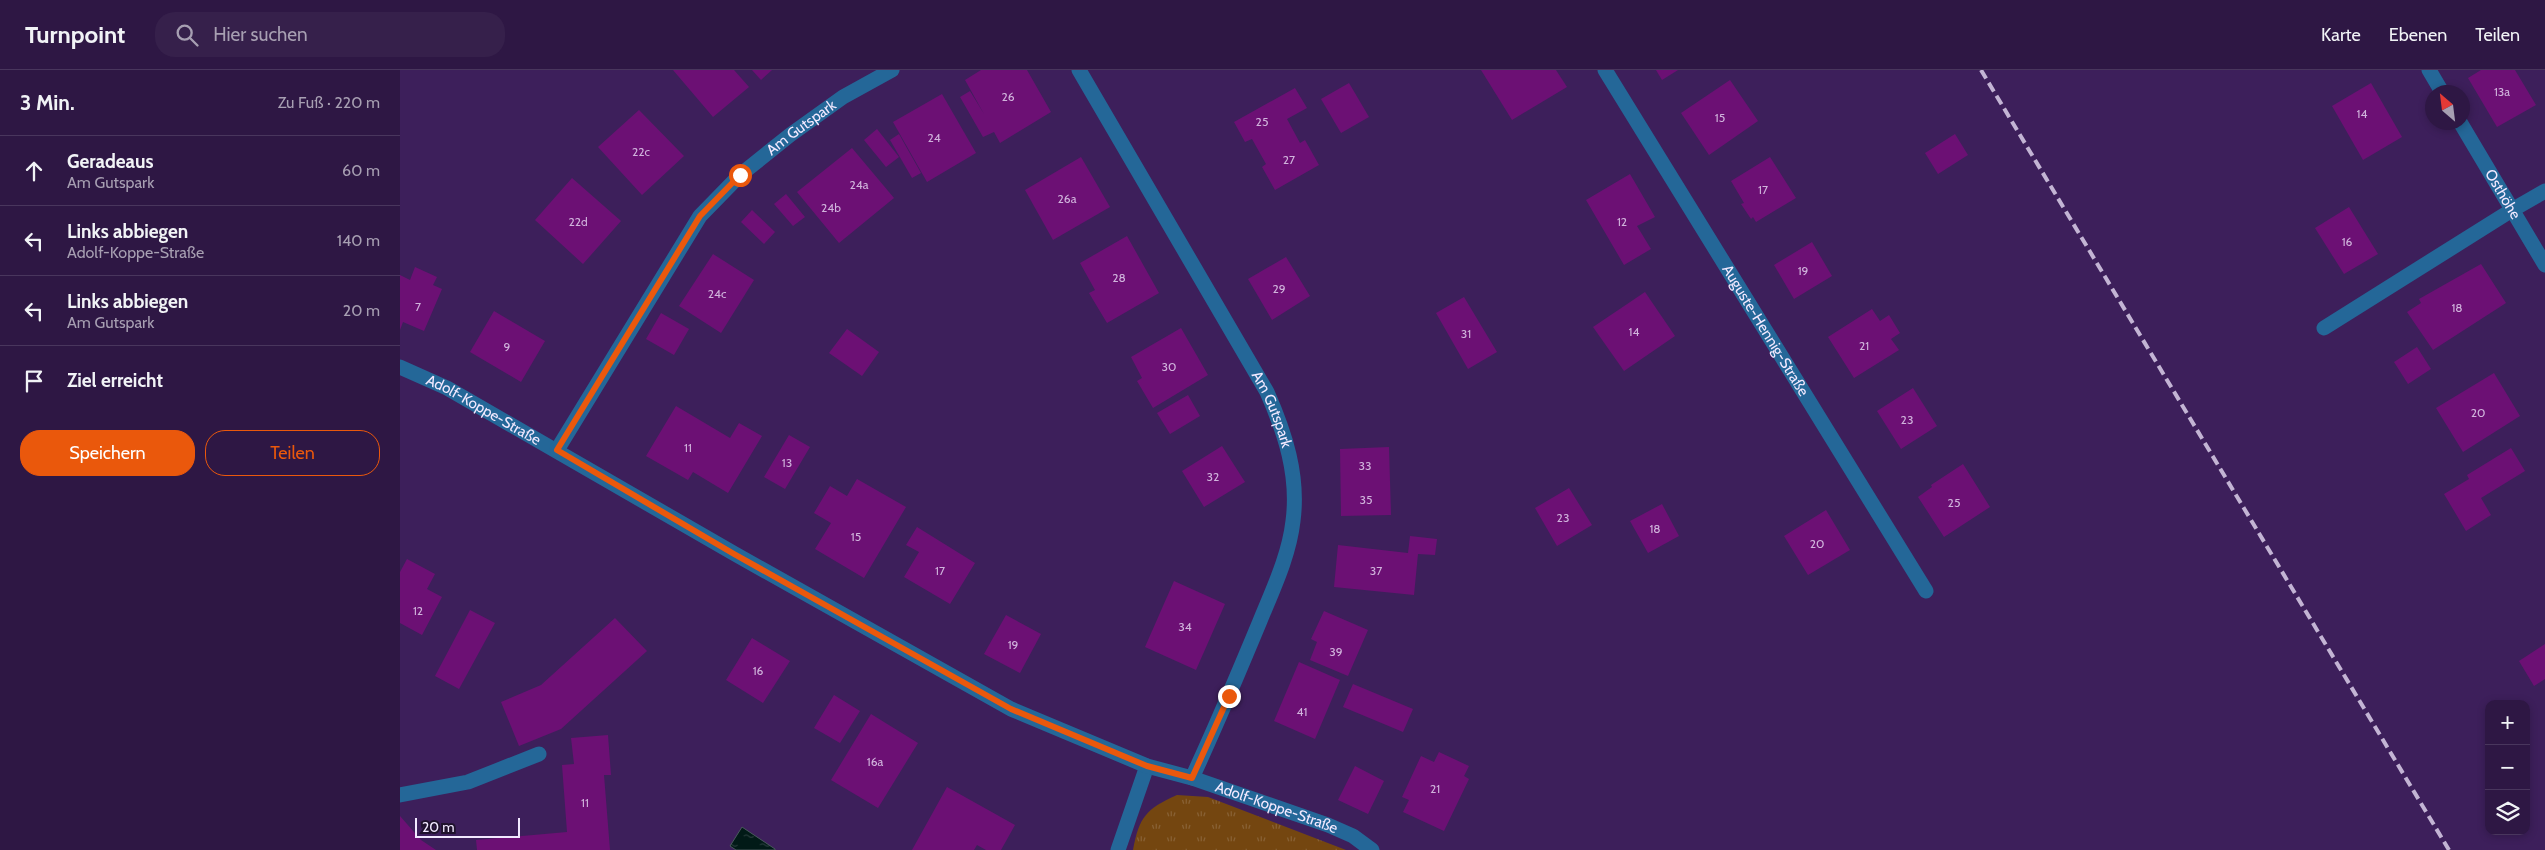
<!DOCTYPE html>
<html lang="de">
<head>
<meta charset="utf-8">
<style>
  :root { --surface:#2e1744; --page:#36204b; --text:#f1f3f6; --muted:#a79fb2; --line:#49365d; --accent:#ea580c }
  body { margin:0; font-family:Cabin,sans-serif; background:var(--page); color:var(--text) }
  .controls { position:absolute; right:15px; bottom:15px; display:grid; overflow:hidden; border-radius:10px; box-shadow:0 2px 8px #0003 }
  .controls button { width:45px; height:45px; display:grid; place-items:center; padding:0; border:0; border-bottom:1px solid var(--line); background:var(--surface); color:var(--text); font:25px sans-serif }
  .compass { position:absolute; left:2025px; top:15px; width:45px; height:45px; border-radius:50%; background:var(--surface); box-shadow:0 2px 8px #0003; rotate:332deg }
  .scale { position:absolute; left:15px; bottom:12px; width:105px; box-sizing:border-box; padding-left:5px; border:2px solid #f2e9ff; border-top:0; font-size:14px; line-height:18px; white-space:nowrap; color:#f2e9ff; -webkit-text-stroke:4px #1f122c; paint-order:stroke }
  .stop { position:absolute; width:15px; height:15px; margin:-11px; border:4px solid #ea580c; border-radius:50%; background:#fff }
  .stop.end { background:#ea580c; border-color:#fff; box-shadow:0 1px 5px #0008 }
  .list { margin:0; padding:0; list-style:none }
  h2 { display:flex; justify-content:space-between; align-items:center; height:65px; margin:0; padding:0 20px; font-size:21px }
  h2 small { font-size:16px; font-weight:400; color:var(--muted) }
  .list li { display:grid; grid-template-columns:32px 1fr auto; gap:15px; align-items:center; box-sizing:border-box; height:70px; padding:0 20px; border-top:1px solid var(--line) }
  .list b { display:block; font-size:19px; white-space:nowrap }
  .list p { margin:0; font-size:16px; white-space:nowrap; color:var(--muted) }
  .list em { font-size:16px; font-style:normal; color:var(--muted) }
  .actions { display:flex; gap:10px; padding:15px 20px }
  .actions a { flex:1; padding:11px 0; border:1px solid var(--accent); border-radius:20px; text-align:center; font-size:18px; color:var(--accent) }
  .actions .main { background:var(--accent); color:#fff }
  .icon { flex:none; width:28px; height:28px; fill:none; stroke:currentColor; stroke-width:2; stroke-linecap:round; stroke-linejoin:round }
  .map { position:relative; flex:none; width:2145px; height:780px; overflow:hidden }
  header { display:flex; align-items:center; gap:30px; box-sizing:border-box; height:70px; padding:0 25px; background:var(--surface); border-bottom:1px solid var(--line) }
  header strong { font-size:24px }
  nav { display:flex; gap:28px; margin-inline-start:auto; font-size:18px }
  .search { width:350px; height:45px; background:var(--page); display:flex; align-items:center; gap:12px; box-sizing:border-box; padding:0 18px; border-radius:20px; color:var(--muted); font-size:19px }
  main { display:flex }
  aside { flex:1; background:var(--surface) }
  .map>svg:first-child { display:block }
  .grass { fill:url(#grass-tufts) }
  .water { fill:url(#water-ripples); stroke:#49585d }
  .building { fill:#6c1074 }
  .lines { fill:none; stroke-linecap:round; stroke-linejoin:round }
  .lane { stroke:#246798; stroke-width:15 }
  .street { stroke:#246798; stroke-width:15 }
  .rail { stroke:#c3b4d4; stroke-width:4; stroke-dasharray:10 5; stroke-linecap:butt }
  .route { stroke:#ea580c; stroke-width:6 }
  .labels { text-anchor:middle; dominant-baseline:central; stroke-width:4; stroke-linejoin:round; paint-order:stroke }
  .number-label { font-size:12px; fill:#d0b3dc }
  .street-label { font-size:15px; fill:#f2e9ff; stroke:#1f122c }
</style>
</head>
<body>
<header>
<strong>Turnpoint</strong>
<div class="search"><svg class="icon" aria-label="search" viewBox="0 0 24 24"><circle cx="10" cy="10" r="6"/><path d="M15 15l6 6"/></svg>Hier suchen</div>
<nav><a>Karte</a><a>Ebenen</a><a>Teilen</a></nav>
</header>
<main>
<aside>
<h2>3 Min.<small>Zu Fuß · 220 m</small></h2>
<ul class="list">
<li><svg class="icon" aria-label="ahead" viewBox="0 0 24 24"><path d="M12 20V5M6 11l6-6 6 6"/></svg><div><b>Geradeaus</b><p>Am Gutspark</p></div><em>60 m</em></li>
<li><svg class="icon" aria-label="left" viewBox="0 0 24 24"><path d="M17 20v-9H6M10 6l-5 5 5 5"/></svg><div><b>Links abbiegen</b><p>Adolf-Koppe-Straße</p></div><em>140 m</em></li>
<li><svg class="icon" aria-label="left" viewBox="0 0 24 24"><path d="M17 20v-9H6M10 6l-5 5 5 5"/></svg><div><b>Links abbiegen</b><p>Am Gutspark</p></div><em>20 m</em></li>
<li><svg class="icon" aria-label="arrive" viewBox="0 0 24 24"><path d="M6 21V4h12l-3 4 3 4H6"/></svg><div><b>Ziel erreicht</b></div></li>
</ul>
<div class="actions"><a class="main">Speichern</a><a>Teilen</a></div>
</aside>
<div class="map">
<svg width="2145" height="780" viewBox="0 0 2145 780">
  <defs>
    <pattern id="grass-tufts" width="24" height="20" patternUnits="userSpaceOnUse" patternTransform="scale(1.25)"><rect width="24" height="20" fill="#744610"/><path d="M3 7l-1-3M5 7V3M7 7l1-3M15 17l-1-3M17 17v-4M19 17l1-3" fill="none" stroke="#886134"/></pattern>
    <pattern id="water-ripples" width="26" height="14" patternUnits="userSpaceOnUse" patternTransform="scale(1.25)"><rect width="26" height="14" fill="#011a17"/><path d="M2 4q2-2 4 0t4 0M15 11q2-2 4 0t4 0" fill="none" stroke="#263b3a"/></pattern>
  </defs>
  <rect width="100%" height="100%" fill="#3d1f5b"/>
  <!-- grass -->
  <path class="grass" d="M777 725 808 727 946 780H733C739 747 746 739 777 725Z"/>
  <!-- water -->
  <polygon class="water" points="342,757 375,779 375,780 336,780 330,776"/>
  <!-- building -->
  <g class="building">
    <polygon points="273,0 334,0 349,17 313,47"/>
    <polygon points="352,0 372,0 361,10"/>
    <polygon points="581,0 627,0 651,42 600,73 594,62 583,67 560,27 570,21 584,44 565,10"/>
    <polygon points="1081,0 1156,0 1167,17 1112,50"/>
    <polygon points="1256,0 1278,0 1262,10"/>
    <polygon points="2081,0 2115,0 2136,35 2097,57 2068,8"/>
    <polygon points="1330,10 1358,51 1309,85 1281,43"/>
    <polygon points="949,13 969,47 941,63 921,29"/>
    <polygon points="1971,13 2002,67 1963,90 1932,36"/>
    <polygon points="895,18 907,38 887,49 900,73 905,70 919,95 875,120 862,97 866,94 852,69 845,72 834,52"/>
    <polygon points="542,24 576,83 527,112 493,52"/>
    <polygon points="239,40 284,86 242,125 198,77"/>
    <polygon points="477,59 499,87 486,97 464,70"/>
    <polygon points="499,64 521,103 512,108 490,70"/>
    <polygon points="1555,64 1568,85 1538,104 1525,83"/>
    <polygon points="452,78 494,128 439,173 397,122"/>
    <polygon points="681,87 710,137 653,170 625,120"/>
    <polygon points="1370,87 1396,128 1356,152 1353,147 1351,149 1341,134 1344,133 1331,111"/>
    <polygon points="1230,104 1255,147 1237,156 1251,179 1224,195 1186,130"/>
    <polygon points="172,108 221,151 183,194 135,150"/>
    <polygon points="386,124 405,147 393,156 374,134"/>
    <polygon points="1949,137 1978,184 1944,204 1915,158"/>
    <polygon points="352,140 375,162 364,174 341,152"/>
    <polygon points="727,166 759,223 707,253 689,223 695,220 680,193"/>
    <polygon points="1412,172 1432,206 1394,229 1374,195"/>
    <polygon points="313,184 354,210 321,263 279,236"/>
    <polygon points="886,187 910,226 872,250 848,209"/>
    <polygon points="2081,194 2106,233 2033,280 2007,242 2021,233 2019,229"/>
    <polygon points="15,197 37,207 33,215 42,219 24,261 3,252 0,260 0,205 10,210"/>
    <polygon points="1245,222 1275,266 1224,301 1193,257"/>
    <polygon points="1064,227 1097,282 1068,299 1036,243"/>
    <polygon points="1472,239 1480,251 1489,245 1500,263 1491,269 1499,280 1454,308 1428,267"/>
    <polygon points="94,241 145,271 121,312 70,282"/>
    <polygon points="261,243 289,259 274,285 246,269"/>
    <polygon points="781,258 808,305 753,338 737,311 742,308 731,287"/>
    <polygon points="447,259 479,282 462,306 429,283"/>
    <polygon points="2017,277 2031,299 2008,314 1994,292"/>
    <polygon points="2094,303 2120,346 2063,382 2036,338"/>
    <polygon points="1513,318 1537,356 1501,379 1477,341"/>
    <polygon points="788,325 800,346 770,364 757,343"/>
    <polygon points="276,336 330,368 339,353 362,366 328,423 293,402 288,410 246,386"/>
    <polygon points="389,365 410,377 385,419 364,407"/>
    <polygon points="822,376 845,412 804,437 782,401"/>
    <polygon points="989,377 991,445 941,446 940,379"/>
    <polygon points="2111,378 2125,401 2081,428 2091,445 2066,461 2044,424 2069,409 2067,405"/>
    <polygon points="1563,394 1590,437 1544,467 1518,427 1532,417 1531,415"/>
    <polygon points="457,409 506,437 464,508 415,479 431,453 414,443 430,416 447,426"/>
    <polygon points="1169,418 1192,455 1157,476 1135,438"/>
    <polygon points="1262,434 1279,466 1248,483 1230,451"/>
    <polygon points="1426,440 1450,480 1408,505 1384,466"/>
    <polygon points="517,457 575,493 550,534 504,507 519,482 506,475"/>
    <polygon points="1010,466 1037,469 1035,485 1018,484 1014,525 934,517 938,475 1008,483"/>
    <polygon points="7,489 35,504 27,519 42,527 22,565 0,553 0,502"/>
    <polygon points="774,511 825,534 796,600 745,577"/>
    <polygon points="70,540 95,553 59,619 35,606"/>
    <polygon points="924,541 968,560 948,606 910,590 917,572 911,569"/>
    <polygon points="606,545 641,564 620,603 584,584"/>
    <polygon points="215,548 247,581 161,659 119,676 101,632 141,615"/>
    <polygon points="352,568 390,591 363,633 326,610"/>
    <polygon points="2145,574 2145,609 2134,616 2119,591"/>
    <polygon points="899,592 940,610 915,669 874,651"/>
    <polygon points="953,614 1013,639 1003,662 943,637"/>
    <polygon points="434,625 460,641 440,673 414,658"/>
    <polygon points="471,644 518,673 478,738 431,710"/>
    <polygon points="208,665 211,705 204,705 210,780 77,780 76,770 167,762 162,695 174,694 171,668"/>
    <polygon points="1039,682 1069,696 1064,706 1069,709 1044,761 1003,742 1009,730 1002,727 1021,686 1034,692"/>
    <polygon points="955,696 984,711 968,744 938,730"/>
    <polygon points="547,717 615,755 601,780 586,780 577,775 574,780 512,780"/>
    <polygon points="0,746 21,770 36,780 0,780"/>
  </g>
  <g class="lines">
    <!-- lane -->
    <g class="lane">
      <polyline points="1924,258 2112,140"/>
      <polyline points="0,725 68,712 139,684"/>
      <polyline points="718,780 747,696"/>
    </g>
    <!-- street -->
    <g class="street">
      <path id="s1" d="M679 0 867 322C885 363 899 405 893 451 889 486 873 519 860 551 838 604 816 656 792 708"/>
      <path id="s2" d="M1205 0 1526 521"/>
      <polyline points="2029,0 2042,22"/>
      <path id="s3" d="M2060 52 2145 195"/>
      <polyline points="2112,140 2145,121"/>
      <path id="s4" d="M0 297 47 318 335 484 611 639 747 696 792 708 928 755 953 766 972 780"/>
      <path id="s5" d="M157 380 300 146 340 105 390 65 443 27 492 0"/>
    </g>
    <!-- rail -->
    <polyline class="rail" points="1581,0 2049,780"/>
  </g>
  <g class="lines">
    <!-- route -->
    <polyline class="route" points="340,105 300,146 157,380 334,484 611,639 747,696 792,708 829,626"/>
  </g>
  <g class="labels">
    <!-- number labels -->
    <g class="number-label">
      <text x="2102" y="21">13a</text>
      <text x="608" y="26">26</text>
      <text x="1962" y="43">14</text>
      <text x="1320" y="47">15</text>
      <text x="862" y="51">25</text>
      <text x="534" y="67">24</text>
      <text x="241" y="81">22c</text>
      <text x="889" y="89">27</text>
      <text x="459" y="114">24a</text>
      <text x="1363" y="119">17</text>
      <text x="667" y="128">26a</text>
      <text x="431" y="137">24b</text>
      <text x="178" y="151">22d</text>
      <text x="1222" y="151">12</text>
      <text x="1947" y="171">16</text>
      <text x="1403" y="200">19</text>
      <text x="719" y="207">28</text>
      <text x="879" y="218">29</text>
      <text x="317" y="223">24c</text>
      <text x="18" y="236">7</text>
      <text x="2057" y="237">18</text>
      <text x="1234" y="261">14</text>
      <text x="1066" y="263">31</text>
      <text x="1464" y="275">21</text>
      <text x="107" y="276">9</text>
      <text x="769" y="296">30</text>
      <text x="2078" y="342">20</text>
      <text x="1507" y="349">23</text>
      <text x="288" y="377">11</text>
      <text x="387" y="392">13</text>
      <text x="965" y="395">33</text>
      <text x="813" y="406">32</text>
      <text x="966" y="429">35</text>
      <text x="1554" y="432">25</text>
      <text x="1163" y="447">23</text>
      <text x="1255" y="458">18</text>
      <text x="456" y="466">15</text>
      <text x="1417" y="473">20</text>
      <text x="540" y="500">17</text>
      <text x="976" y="500">37</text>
      <text x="18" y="540">12</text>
      <text x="785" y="556">34</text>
      <text x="613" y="574">19</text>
      <text x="936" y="581">39</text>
      <text x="358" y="600">16</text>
      <text x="902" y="641">41</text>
      <text x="475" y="691">16a</text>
      <text x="1035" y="718">21</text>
      <text x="185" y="732">11</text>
    </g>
    <!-- street labels -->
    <g class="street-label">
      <text stroke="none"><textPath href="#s5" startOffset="409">Am Gutspark</textPath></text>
      <text stroke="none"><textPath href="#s3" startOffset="84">Osthöhe</textPath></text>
      <text stroke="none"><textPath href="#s2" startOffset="306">Auguste-Hennig-Straße</textPath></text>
      <text stroke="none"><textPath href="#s4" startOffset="94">Adolf-Koppe-Straße</textPath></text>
      <text stroke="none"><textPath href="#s1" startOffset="391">Am Gutspark</textPath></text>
      <text stroke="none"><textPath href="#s4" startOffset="984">Adolf-Koppe-Straße</textPath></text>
    </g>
  </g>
</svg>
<div class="controls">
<button>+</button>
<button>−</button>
<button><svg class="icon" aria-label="layers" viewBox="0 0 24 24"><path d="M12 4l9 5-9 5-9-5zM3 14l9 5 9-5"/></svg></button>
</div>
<svg class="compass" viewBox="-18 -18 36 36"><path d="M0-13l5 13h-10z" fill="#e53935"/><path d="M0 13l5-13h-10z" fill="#a79fb2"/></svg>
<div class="scale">20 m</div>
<div class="stop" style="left:340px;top:105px"></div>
<div class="stop end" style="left:829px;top:626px"></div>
</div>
</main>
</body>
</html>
